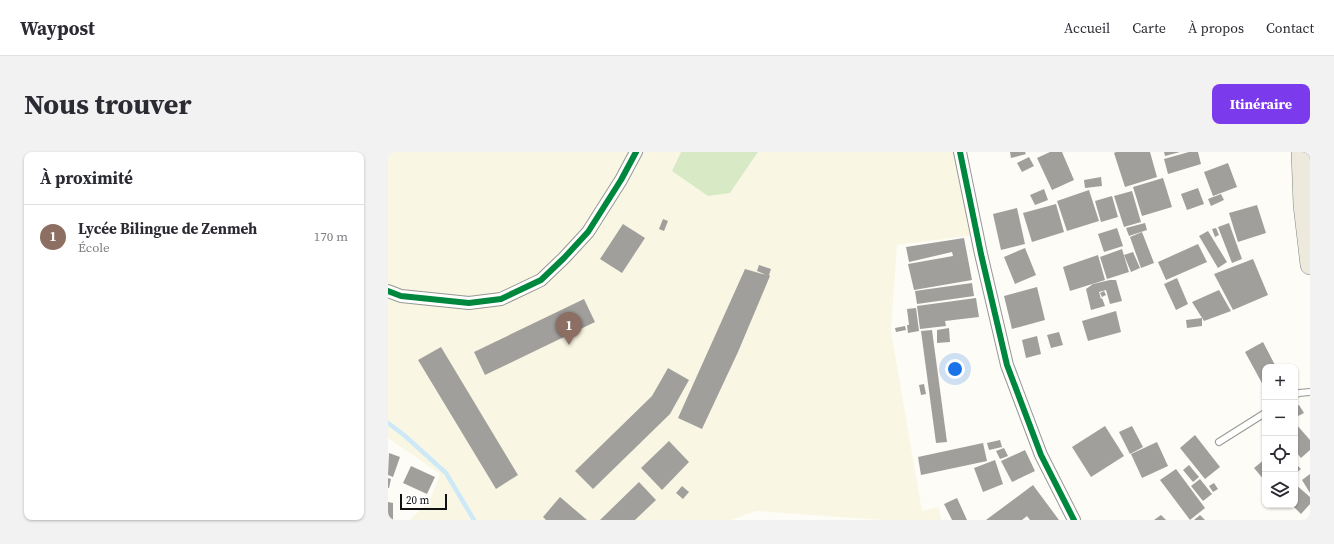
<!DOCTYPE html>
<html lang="fr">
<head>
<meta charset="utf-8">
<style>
  :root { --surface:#fff; --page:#f2f2f3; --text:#2b2b33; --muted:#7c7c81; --line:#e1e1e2; --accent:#7c3aed }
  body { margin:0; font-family:"Source Serif 4",serif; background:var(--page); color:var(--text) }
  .controls { position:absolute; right:12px; bottom:12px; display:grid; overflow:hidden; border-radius:8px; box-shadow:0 1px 3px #0004 }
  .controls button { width:36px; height:36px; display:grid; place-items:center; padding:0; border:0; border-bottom:1px solid var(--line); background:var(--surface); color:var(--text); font:20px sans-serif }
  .scale { position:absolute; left:12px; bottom:10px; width:47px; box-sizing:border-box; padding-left:4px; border:2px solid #111; border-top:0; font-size:11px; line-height:14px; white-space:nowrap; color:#111; -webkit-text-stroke:3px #fff; paint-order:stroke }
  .you { position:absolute; left:567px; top:217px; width:14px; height:14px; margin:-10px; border:3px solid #fff; border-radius:50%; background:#1a73e8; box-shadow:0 0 0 6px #1a73e833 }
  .badge { display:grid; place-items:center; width:26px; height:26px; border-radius:50%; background:var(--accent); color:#fff; font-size:13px; font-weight:700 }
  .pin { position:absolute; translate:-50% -33px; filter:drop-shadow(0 1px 2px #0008) }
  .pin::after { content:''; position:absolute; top:21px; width:14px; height:12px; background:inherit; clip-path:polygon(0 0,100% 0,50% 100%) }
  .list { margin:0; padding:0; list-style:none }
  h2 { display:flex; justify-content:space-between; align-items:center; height:52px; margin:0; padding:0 16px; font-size:17px }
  h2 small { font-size:13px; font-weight:400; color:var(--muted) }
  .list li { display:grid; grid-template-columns:26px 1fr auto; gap:12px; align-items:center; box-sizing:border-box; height:64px; padding:0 16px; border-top:1px solid var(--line) }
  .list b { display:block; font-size:15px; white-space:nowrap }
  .list p { margin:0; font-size:13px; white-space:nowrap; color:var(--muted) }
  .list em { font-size:13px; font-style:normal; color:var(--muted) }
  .icon { flex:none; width:22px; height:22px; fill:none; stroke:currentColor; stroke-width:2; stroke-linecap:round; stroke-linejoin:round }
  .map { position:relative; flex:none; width:922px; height:368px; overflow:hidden; border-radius:8px }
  header { display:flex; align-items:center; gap:24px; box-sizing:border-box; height:56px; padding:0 20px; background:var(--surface); border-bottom:1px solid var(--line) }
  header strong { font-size:19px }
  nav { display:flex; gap:22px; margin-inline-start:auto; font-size:14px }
  .intro { display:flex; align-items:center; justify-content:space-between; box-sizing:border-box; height:96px; padding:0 24px }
  h1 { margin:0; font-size:28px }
  .button { padding:10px 18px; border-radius:8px; background:var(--accent); color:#fff; font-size:14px; font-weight:700 }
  main { display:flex; gap:24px; padding:0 24px }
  aside { flex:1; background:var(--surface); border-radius:8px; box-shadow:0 1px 3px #0004 }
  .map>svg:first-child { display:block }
  .farmland { fill:#f9f7e4 }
  .forest { fill:#d8eac5 }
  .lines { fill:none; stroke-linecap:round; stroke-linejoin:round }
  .stream { stroke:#cde8f7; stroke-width:4.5 }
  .building { fill:#a19f9c }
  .lane-casing { stroke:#979795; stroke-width:8 }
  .street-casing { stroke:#979795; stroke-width:14 }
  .primary-casing { stroke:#858482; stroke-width:20 }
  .lane { stroke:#fffffe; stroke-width:6 }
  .street { stroke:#fffffe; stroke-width:12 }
  .primary { stroke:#ede9dc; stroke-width:19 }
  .cycleway-casing { stroke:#fff; stroke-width:8 }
  .cycleway { stroke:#00873e; stroke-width:6 }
</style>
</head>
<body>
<header>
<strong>Waypost</strong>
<nav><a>Accueil</a><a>Carte</a><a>À propos</a><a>Contact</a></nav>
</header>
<div class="intro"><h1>Nous trouver</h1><a class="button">Itinéraire</a></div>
<main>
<aside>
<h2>À proximité<small></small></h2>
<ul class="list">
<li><span class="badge" style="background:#8d6e63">1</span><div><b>Lycée Bilingue de Zenmeh</b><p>École</p></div><em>170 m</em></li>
</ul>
</aside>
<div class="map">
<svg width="922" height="368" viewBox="0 0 922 368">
  <rect width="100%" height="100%" fill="#fdfcf7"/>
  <!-- farmland -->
  <polygon class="farmland" points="0,0 293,0 284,19 342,41 370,0 578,0 595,82 509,93 503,179 534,359 551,355 553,368 493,368 368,359 343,368 22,368 42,348 52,322 0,286"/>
  <!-- forest -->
  <polygon class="forest" points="293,0 370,0 342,41 320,44 284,19"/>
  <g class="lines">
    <!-- stream -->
    <polyline class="stream" points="0,271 16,283 58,321 86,368"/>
  </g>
  <!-- building -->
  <g class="building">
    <polygon points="622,0 637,0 638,2 623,6"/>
    <polygon points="662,0 674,0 686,28 664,38 649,6"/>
    <polygon points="728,0 762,0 769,25 737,35 726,1"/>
    <polygon points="776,0 792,0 777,4"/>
    <polygon points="801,0 810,0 813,12 780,22 776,7"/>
    <polygon points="641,5 646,14 634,20 629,11"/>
    <polygon points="840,11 849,35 825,44 816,20"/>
    <polygon points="713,25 714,34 697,36 696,28"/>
    <polygon points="775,26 784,55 754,64 745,35"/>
    <polygon points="810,36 816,52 799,58 793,42"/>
    <polygon points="656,37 660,48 647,53 642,43"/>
    <polygon points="701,38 711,69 679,79 669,49"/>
    <polygon points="744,39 753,70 736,75 726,44"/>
    <polygon points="833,42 836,48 823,54 820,47"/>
    <polygon points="724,44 730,65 713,70 707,49"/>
    <polygon points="668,52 676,80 644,90 635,61"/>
    <polygon points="869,53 878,81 850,90 841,61"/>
    <polygon points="629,56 637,92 613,98 605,62"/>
    <polygon points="275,67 280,69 276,79 271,77"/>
    <polygon points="757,71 759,78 741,84 738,76"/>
    <polygon points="841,71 854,107 844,111 830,75"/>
    <polygon points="235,72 257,86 234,121 212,107"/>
    <polygon points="729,76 735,94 716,100 710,82"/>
    <polygon points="828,76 831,83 827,85 824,77"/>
    <polygon points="820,79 839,110 830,116 811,84"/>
    <polygon points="754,80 766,111 753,116 742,85"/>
    <polygon points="576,86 584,128 526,138 520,112 565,104 564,100 521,110 518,95"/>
    <polygon points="810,92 819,110 778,128 770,110"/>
    <polygon points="637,96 648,123 627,132 616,105"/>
    <polygon points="734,97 741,120 719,127 712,105"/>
    <polygon points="745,100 752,116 743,120 736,103"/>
    <polygon points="710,103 717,128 682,139 675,115"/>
    <polygon points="865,107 880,143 845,158 826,122"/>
    <polygon points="371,113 383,117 381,123 382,124 350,200 314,277 290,266 357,117 378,123 369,119"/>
    <polygon points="789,126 800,152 788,158 776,132"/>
    <polygon points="722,128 728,128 734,149 722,152 718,138 711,140 713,147 714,146 717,154 703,158 698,137 705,132"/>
    <polygon points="584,131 586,144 529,152 527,139"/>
    <polygon points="649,135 657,168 624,177 616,144"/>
    <polygon points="831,138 843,159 816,169 804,150"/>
    <polygon points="716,139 718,143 714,145 712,141"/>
    <polygon points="588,146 591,165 557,169 558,174 532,177 529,154"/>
    <polygon points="196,147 207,170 97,223 86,200"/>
    <polygon points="528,156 531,179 520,181 519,173 521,173 519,157"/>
    <polygon points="728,159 733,180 700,189 694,169"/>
    <polygon points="814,166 814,174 799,176 798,168"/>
    <polygon points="517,174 518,178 508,180 507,176"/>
    <polygon points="561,176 562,190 549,191 549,178"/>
    <polygon points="544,178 559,290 548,291 533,179"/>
    <polygon points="671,180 675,193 663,196 659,183"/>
    <polygon points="649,184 653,202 638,206 634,188"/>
    <polygon points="875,190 888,215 877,215 877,231 875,233 857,200"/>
    <polygon points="53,195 130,323 108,337 30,208"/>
    <polygon points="280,216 301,228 282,262 205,337 187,319 264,244"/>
    <polygon points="536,232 538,242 533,243 531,233"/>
    <polygon points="911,253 916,261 910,264 907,259 907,255"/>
    <polygon points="908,272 922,288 922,298 913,306 907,299 907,274"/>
    <polygon points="717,274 736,304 703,325 684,295"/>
    <polygon points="744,274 755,295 742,302 731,280"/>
    <polygon points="807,283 832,315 817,327 792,296"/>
    <polygon points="612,288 614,295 601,298 599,291"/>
    <polygon points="281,289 301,310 274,338 253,316"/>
    <polygon points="769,290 780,314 754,326 743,302"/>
    <polygon points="595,291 599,309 533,323 530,305"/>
    <polygon points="616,296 620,304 612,307 608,299"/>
    <polygon points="637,298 647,319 624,330 613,309"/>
    <polygon points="1,301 12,305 5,325 0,323"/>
    <polygon points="877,307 877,329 866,316"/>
    <polygon points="607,308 615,332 595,340 586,316"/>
    <polygon points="907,311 913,317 907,322"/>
    <polygon points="801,313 811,325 805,330 795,318"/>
    <polygon points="23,314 47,325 39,342 15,331"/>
    <polygon points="788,317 817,356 802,368 772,328"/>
    <polygon points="922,322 922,341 914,328"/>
    <polygon points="0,326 3,327 1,336 0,336"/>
    <polygon points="812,327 824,342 815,349 803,334"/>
    <polygon points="251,330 268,348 247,368 212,368"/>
    <polygon points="826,331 830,337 825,340 821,334"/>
    <polygon points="907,332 922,345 922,352 913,362 904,353 907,353"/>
    <polygon points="645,333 671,368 642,368 639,364 634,368 598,368"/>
    <polygon points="294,334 301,340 295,347 288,341"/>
    <polygon points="172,345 199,368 158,368 155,365"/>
    <polygon points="569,346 579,368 564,368 556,352"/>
    <polygon points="0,350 5,351 5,368 0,368"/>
    <polygon points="773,363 778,368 766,368"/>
    <polygon points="812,363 817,368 806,368"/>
  </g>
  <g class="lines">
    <!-- lane casing -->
    <g class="lane-casing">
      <g id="lane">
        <polyline points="907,243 911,241 922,240"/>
        <polyline points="831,290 877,261"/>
      </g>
    </g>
    <!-- street casing -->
    <g class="street-casing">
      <g id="street">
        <polyline points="572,0 593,102 619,213 653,303 686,368"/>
        <polyline points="0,139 13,144 81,151 113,147 153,128 176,106 200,80 233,28 248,0"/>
      </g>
    </g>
    <!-- primary casing -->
    <g class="primary-casing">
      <polyline id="primary" points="913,0 915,53 922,113"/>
    </g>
    <!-- lane -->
    <use href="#lane" class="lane"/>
    <!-- street -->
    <use href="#street" class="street"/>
    <!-- primary -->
    <use href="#primary" class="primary"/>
    <!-- cycleway casing -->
    <g class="cycleway-casing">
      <g id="cycleway">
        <polyline points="572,0 593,102 619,213 653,303 686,368"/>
        <polyline points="0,139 13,144 81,151 113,147 153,128 176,106 200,80 233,28 248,0"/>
      </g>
    </g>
    <!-- cycleway -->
    <use href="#cycleway" class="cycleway"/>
  </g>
</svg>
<div class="controls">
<button>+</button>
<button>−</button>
<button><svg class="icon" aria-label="locate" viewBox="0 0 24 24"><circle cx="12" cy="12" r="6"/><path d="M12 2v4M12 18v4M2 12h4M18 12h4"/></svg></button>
<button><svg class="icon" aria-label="layers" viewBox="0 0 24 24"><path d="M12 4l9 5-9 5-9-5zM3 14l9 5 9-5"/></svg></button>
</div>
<div class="scale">20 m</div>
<div class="you"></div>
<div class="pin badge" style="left:181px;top:193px;background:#8d6e63">1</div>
</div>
</main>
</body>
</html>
